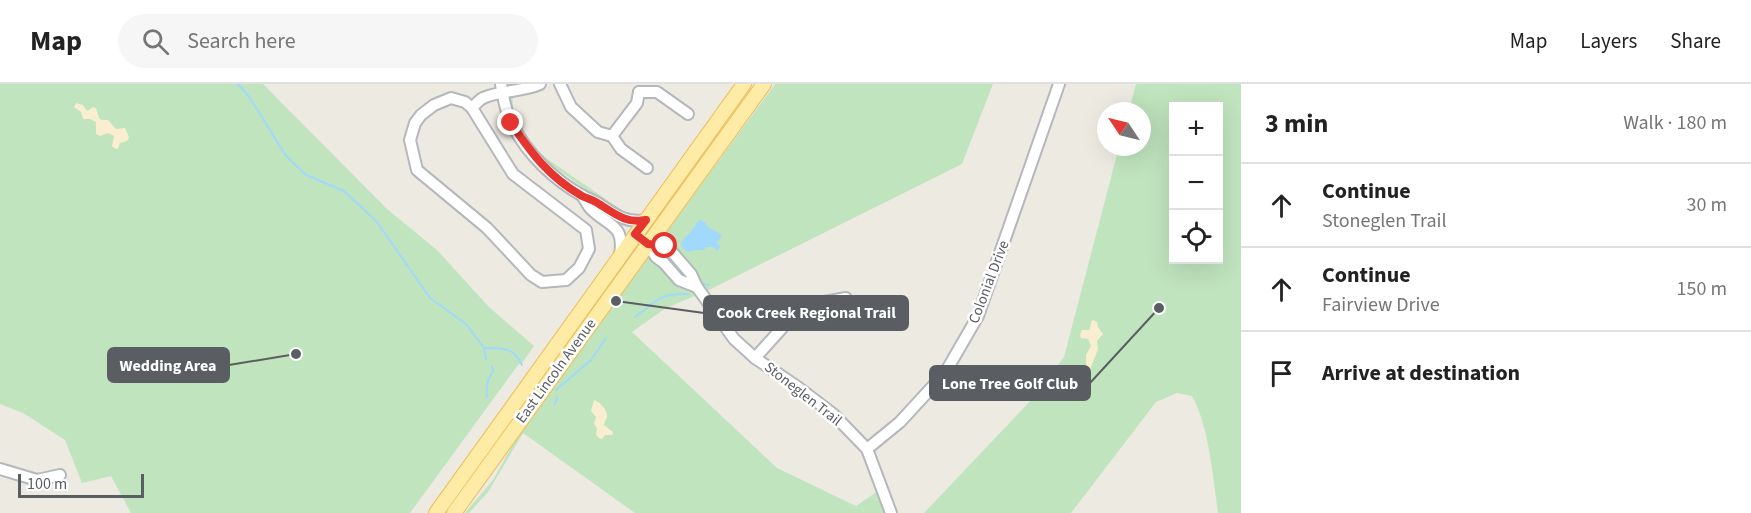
<!DOCTYPE html>
<html lang="en">
<head>
<meta charset="utf-8">
<style>
  :root { --surface:#fff; --page:#f6f6f6; --text:#222; --muted:#767676; --line:#e0e0e0 }
  body { margin:0; font-family:"Source Sans 3",sans-serif; background:var(--page); color:var(--text) }
  .controls { position:absolute; right:18px; top:18px; display:grid; overflow:hidden; border-radius:0px; box-shadow:0 6px 24px #0002 }
  .controls button { width:54px; height:54px; display:grid; place-items:center; padding:0; border:0; border-bottom:2px solid var(--line); background:var(--surface); color:var(--text); font:30px sans-serif }
  .compass { position:absolute; left:1097px; top:18px; width:54px; height:54px; border-radius:50%; background:var(--surface); box-shadow:0 6px 24px #0002; rotate:305deg }
  .scale { position:absolute; left:18px; bottom:15px; width:126px; box-sizing:border-box; padding-left:6px; border:3px solid #5a5e62; border-top:0; font-size:16px; line-height:21px; white-space:nowrap; color:#5a5e62; -webkit-text-stroke:4px #fff; paint-order:stroke }
  .stop { position:absolute; width:18px; height:18px; margin:-14px; border:4px solid #e5352f; border-radius:50%; background:#fff }
  .stop.end { background:#e5352f; border-color:#fff; box-shadow:0 2px 6px #0008 }
  .list { margin:0; padding:0; list-style:none }
  h2 { display:flex; justify-content:space-between; align-items:center; height:78px; margin:0; padding:0 24px; font-size:26px }
  h2 small { font-size:20px; font-weight:400; color:var(--muted) }
  .list li { display:grid; grid-template-columns:39px 1fr auto; gap:18px; align-items:center; box-sizing:border-box; height:84px; padding:0 24px; border-top:2px solid var(--line) }
  .list b { display:block; font-size:22px; white-space:nowrap }
  .list p { margin:0; font-size:20px; white-space:nowrap; color:var(--muted) }
  .list em { font-size:20px; font-style:normal; color:var(--muted) }
  .icon { flex:none; width:33px; height:33px; fill:none; stroke:currentColor; stroke-width:2; stroke-linecap:round; stroke-linejoin:round }
  .map { position:relative; flex:none; width:1241px; height:429px; overflow:hidden }
  header { display:flex; align-items:center; gap:36px; box-sizing:border-box; height:84px; padding:0 30px; background:var(--surface); border-bottom:2px solid var(--line) }
  header strong { font-size:28px }
  nav { display:flex; gap:33px; margin-inline-start:auto; font-size:21px }
  .search { width:420px; height:54px; background:var(--page); display:flex; align-items:center; gap:15px; box-sizing:border-box; padding:0 21px; border-radius:33px; color:var(--muted); font-size:22px }
  main { display:flex }
  aside { flex:1; background:var(--surface) }
  .map>svg:first-child { display:block }
  .green { fill:#c0e4be; fill-rule:evenodd }
  .sand { fill:#f9eed0 }
  .water { fill:#a1d9fd }
  .lines { fill:none; stroke-linecap:round; stroke-linejoin:round }
  .stream { stroke:#a1d9fd; stroke-width:2 }
  .minor-casing { stroke:#b4b8bc; stroke-width:14 }
  .major-casing { stroke:#eebd59; stroke-width:16 }
  .minor { stroke:#fff; stroke-width:10 }
  .major { stroke:#fdeba6; stroke-width:14 }
  .route { stroke:#e5352f; stroke-width:8 }
  .labels { text-anchor:middle; dominant-baseline:central; stroke-width:5; stroke-linejoin:round; paint-order:stroke }
  .street-label { font-size:15px; fill:#5a5e62; stroke:#fff }
  .leader { fill:none; stroke:#5a5e62; stroke-width:2 }
  .callout-dot { fill:#5a5e62; stroke:#fff; stroke-width:2 }
  .callout { fill:#5a5e62; stroke:#5a5e62; stroke-width:2 }
  .callout-label { font-size:16px; text-anchor:middle; font-weight:bold; fill:#fff }
</style>
</head>
<body>
<header>
<strong>Map</strong>
<div class="search"><svg class="icon" aria-label="search" viewBox="0 0 24 24"><circle cx="10" cy="10" r="6"/><path d="M15 15l6 6"/></svg>Search here</div>
<nav><a>Map</a><a>Layers</a><a>Share</a></nav>
</header>
<main>
<div class="map">
<svg width="1241" height="429" viewBox="0 0 1241 429">
  <rect width="100%" height="100%" fill="#edeae2"/>
  <!-- green -->
  <g class="green">
    <polygon points="0,0 263,0 387,125 437,166 489,223 534,262 522,279 518,281 410,429 131,429 111,392 82,399 65,356 23,329 0,320"/>
    <polygon points="507,0 512,1 513,24 521,44 534,63 546,74 620,125 663,148 654,165 775,0 993,0 962,80 709,206 666,224 632,248 777,384 856,422 878,407 885,429 635,429 523,349 488,408 469,429 465,429 493,396 520,348 636,189 659,153 626,132 621,131 539,72 522,52 509,21"/>
    <path d="M1136 0H1241V429H1218C1213 394 1209 342 1192 312L1177 309 1156 318 1071 429H924L1036 311 1064 273 1119 63H1142V27H1129ZM1174 22H1218V176H1174Z"/>
  </g>
  <!-- sand -->
  <g class="sand">
    <polygon points="76,19 83,21 87,27 93,23 96,24 99,34 102,36 108,36 116,45 125,44 129,53 127,57 120,59 118,65 114,64 112,62 114,52 108,49 100,52 96,50 96,38 90,35 83,35 81,28 74,23"/>
    <polygon points="1093,236 1097,238 1098,243 1103,250 1097,257 1098,265 1088,291 1085,294 1082,291 1082,288 1086,282 1086,271 1091,262 1088,255 1081,254 1080,251 1082,246 1090,246 1091,238"/>
    <path d="M594 316C600 318 608 326 607 333 606 336 604 338 604 341L613 348 612 351H605L602 355 599 354 596 351 597 344 594 340 596 333 591 327Z"/>
  </g>
  <!-- water -->
  <path class="water" d="M700 136 705 138 708 143 722 151 717 159 721 163 717 167 713 163H706L704 166H695L688 168 681 162V159C684 154 688 151 692 146 696 142 695 139 700 136Z"/>
  <g class="lines">
    <!-- stream -->
    <g class="stream">
      <polyline points="238,0 250,14 286,72 306,91 344,107 377,138 430,214 466,240 484,264 486,276"/>
      <polyline points="703,200 709,201"/>
      <path d="M635 233C658 217 657 209 688 210"/>
      <path d="M485 264C503 264 514 263 522 281"/>
      <polyline points="556,306 591,276 606,254"/>
      <path d="M487 313C486 302 487 296 493 287L492 282"/>
      <polyline points="555,320 557,313"/>
    </g>
    <!-- minor casing -->
    <g class="minor-casing">
      <g id="minor">
        <path d="M501 0C503 13 506 29 512 40 527 70 554 96 583 112 588 115 594 116 599 120 614 130 627 140 646 136"/>
        <polyline points="560,0 571,23 598,48 612,52 637,19 639,8"/>
        <polyline points="639,8 657,8 688,30"/>
        <polygon points="451,14 465,18 472,24 513,90 586,146 589,165 579,184 566,196 542,198 531,191 487,144 417,86 410,56 415,39 421,31 434,21"/>
        <path d="M472 24C475 21 479 16 483 14 501 6 522 8 540 0"/>
        <polyline points="612,52 621,65 647,84"/>
        <path d="M583 113C586 117 588 122 591 125 609 143 625 140 620 171"/>
        <polyline points="635,150 648,160 656,173 664,179 679,196 697,203"/>
        <polyline points="648,160 665,162 672,168 691,190 697,203 734,255 755,274 799,304 833,330 867,365 891,429"/>
        <polyline points="755,274 791,234 819,219 846,214"/>
        <polyline points="867,365 900,338 945,289 978,232 1059,0"/>
        <polyline points="0,385 37,396 60,391"/>
      </g>
    </g>
    <!-- major casing -->
    <g class="major-casing">
      <g id="major">
        <polyline points="436,429 744,0"/>
        <polyline points="454,429 764,0"/>
      </g>
    </g>
    <!-- minor -->
    <use href="#minor" class="minor"/>
    <!-- major -->
    <use href="#major" class="major"/>
  </g>
  <g class="lines">
    <!-- route -->
    <path class="route" d="M511 39C532 70 549 93 582 112 588 115 594 116 599 120 614 129 626 140 646 136L635 150 648 160 665 162"/>
  </g>
  <g class="labels">
    <!-- street labels -->
    <g class="street-label">
      <text transform="translate(989 198) rotate(-69)">Colonial Drive</text>
      <text transform="translate(556 287) rotate(-54)">East Lincoln Avenue</text>
      <text transform="translate(803 310) rotate(38)">Stoneglen Trail</text>
    </g>
  </g>
  <!-- callouts -->
  <path class="leader" d="M616 217L704 229M296 270L229 281M1159 224L1090 299"/>
  <g class="callout-dot">
    <circle cx="616" cy="217" r="6"/>
    <circle cx="296" cy="270" r="6"/>
    <circle cx="1159" cy="224" r="6"/>
  </g>
  <g class="callout">
    <rect x="704" y="212" width="204" height="34" rx="6"/>
    <rect x="108" y="264" width="121" height="34" rx="6"/>
    <rect x="930" y="282" width="160" height="34" rx="6"/>
  </g>
  <g class="callout-label">
    <text x="806" y="234">Cook Creek Regional Trail</text>
    <text x="168" y="287">Wedding Area</text>
    <text x="1010" y="305">Lone Tree Golf Club</text>
  </g>
</svg>
<div class="controls">
<button>+</button>
<button>−</button>
<button><svg class="icon" aria-label="locate" viewBox="0 0 24 24"><circle cx="12" cy="12" r="6"/><path d="M12 2v4M12 18v4M2 12h4M18 12h4"/></svg></button>
</div>
<svg class="compass" viewBox="-18 -18 36 36"><path d="M0-13l5 13h-10z" fill="#e53935"/><path d="M0 13l5-13h-10z" fill="#767676"/></svg>
<div class="scale">100 m</div>
<div class="stop" style="left:665px;top:162px"></div>
<div class="stop end" style="left:511px;top:39px"></div>
</div>
<aside>
<h2>3 min<small>Walk · 180 m</small></h2>
<ul class="list">
<li><svg class="icon" aria-label="ahead" viewBox="0 0 24 24"><path d="M12 20V5M6 11l6-6 6 6"/></svg><div><b>Continue</b><p>Stoneglen Trail</p></div><em>30 m</em></li>
<li><svg class="icon" aria-label="ahead" viewBox="0 0 24 24"><path d="M12 20V5M6 11l6-6 6 6"/></svg><div><b>Continue</b><p>Fairview Drive</p></div><em>150 m</em></li>
<li><svg class="icon" aria-label="arrive" viewBox="0 0 24 24"><path d="M6 21V4h12l-3 4 3 4H6"/></svg><div><b>Arrive at destination</b></div></li>
</ul>
</aside>
</main>
</body>
</html>
